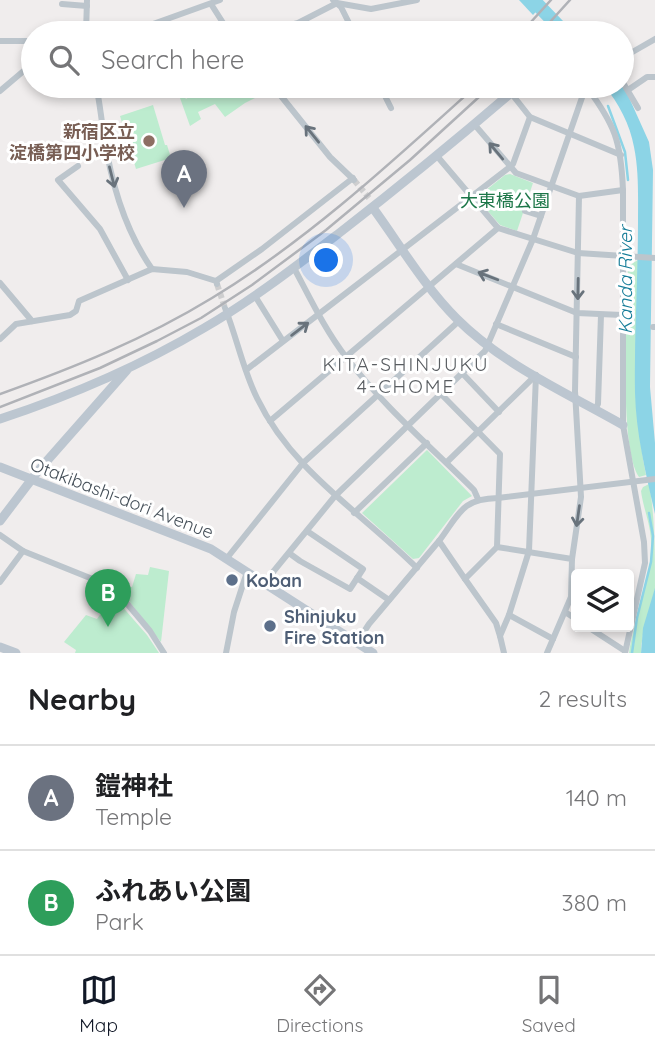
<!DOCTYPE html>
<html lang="en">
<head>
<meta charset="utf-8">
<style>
  :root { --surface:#fff; --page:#f6f6f6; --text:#202124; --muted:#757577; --line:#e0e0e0; --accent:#111827 }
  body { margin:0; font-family:Quicksand,"Noto Sans JP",sans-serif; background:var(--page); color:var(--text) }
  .controls { position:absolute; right:21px; bottom:21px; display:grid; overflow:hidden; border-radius:7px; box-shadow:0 4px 10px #0003 }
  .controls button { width:63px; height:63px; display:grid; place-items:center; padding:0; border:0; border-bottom:2px solid var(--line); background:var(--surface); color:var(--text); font:35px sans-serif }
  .you { position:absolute; left:327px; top:261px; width:24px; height:24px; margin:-18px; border:5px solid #fff; border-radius:50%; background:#1a73e8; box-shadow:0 0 0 10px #1a73e833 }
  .badge { display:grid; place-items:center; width:46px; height:46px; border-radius:50%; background:var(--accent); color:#fff; font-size:23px; font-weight:700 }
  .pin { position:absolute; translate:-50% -58px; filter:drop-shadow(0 2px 4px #0008) }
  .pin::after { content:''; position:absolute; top:37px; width:24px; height:21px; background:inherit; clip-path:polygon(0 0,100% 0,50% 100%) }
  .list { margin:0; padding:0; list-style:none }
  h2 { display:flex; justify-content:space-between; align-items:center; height:91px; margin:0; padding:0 28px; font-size:30px }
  h2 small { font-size:23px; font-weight:400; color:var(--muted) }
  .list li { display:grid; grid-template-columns:46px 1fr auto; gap:21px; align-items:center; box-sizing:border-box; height:105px; padding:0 28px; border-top:2px solid var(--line) }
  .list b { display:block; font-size:26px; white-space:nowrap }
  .list p { margin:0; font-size:23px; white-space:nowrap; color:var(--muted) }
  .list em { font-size:23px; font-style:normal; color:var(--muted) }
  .icon { flex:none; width:38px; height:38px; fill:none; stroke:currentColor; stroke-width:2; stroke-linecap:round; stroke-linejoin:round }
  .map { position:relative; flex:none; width:655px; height:653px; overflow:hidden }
  .search { position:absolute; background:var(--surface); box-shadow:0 4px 10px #0003; left:21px; right:21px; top:21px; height:77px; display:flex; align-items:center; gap:18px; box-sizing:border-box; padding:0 24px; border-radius:38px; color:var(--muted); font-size:26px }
  .sheet { height:301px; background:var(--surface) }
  nav { display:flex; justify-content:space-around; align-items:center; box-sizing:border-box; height:98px; border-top:2px solid var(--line); background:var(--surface); font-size:19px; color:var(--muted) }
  nav a { display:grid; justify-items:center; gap:4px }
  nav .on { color:var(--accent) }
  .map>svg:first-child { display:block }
  .green { fill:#bdeccf }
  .water { fill:#8cd4e6 }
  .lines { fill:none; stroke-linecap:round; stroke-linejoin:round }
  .stream { stroke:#8cd4e6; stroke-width:2.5 }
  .river { stroke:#8cd4e6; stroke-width:14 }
  .street-tunnel { stroke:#cececf; stroke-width:6; stroke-dasharray:6 3; stroke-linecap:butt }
  .street { stroke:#bcc5cc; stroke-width:6 }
  .secondary { stroke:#bcc6d0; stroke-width:9 }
  .rail { stroke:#b0b2b7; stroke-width:2.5 }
  .oneway { stroke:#69737c }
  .education-dot { fill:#8d6e63; stroke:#fff; stroke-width:2.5 }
  .service-dot { fill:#5c6f8a; stroke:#fff; stroke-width:2.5 }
  .labels { text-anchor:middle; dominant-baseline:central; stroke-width:6; stroke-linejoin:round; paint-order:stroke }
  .education-label { font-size:18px; font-weight:bold; fill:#785e54; stroke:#fff; text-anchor:end }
  .park-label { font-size:18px; fill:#1c7648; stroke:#fff }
  .street-label { font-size:18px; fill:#465059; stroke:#fff }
  .service-label { font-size:18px; font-weight:bold; fill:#4e5e75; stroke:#fff; text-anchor:start }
  .water-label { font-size:19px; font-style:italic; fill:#147c98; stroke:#fff }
  .neighbourhood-label { font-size:19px; letter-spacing:2px; fill:#5a5e62; stroke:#fff }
</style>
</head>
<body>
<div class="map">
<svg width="655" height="653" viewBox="0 0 655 653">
  <rect width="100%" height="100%" fill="#f0eded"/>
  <!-- green -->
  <g class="green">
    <polygon points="206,86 270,86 273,89 245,103 225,117 215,104 198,112 201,119 190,126 180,98 184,96 186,99"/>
    <polygon points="153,105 165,145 167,145 171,158 136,169 120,116"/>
    <polygon points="510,174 533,183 517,231 500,225 479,201 480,195 505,175"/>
    <path d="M638 260C636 333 632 403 646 475L639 477C618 445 628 309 628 266Z"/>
    <polygon points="427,450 472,496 463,501 419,558 413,559 362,513"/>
    <path d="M649 484C655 513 655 560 655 589 651 611 641 630 641 653H629C635 615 653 578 651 539 650 523 643 507 641 491L643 487Z"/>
    <polygon points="150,567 169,571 161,642 115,583 132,587 136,574 148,575"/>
    <polygon points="113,596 147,635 159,653 75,653 76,650 64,642 86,615 97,619"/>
  </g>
  <!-- water -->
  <g class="water">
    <polygon points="519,0 540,0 543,4 533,15"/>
    <polygon points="558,19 573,33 552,33 549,30"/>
    <path d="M604 86H622L627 93 649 142 653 170 650 387 655 443V514C646 474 636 434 635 393 634 336 638 279 638 222 638 197 639 171 634 147 630 125 619 103 604 86Z"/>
    <polygon points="655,588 655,653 641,653 643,628"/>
  </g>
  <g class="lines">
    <!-- stream -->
    <g class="stream">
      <polyline points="608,106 625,152 628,180"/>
      <polyline points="632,653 637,618 651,562 653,536 649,513"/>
    </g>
    <!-- river -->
    <polyline class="river" points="533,0 565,33"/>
    <!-- street-tunnel -->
    <g class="street-tunnel">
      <polyline points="354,180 369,198"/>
      <polyline points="217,284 225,308"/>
    </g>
    <!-- street -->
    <g class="street">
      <polyline points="333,0 341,7 354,33"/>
      <polyline points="62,4 87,6"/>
      <polyline points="211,4 225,26 238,33"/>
      <polyline points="86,33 87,0"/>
      <polyline points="128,33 220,0"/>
      <polyline points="263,33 298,23 337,3 371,9 417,0"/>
      <polyline points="0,41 33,41"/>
      <polyline points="622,58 655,39"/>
      <polyline points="622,81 638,108"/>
      <path d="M96 86C100 102 101 119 104 135 111 183 124 229 152 269"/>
      <polyline points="273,86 330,157 354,180"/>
      <polyline points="380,86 391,108"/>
      <path d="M586 86C615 125 621 141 623 190V425L644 542 645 563 625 653"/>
      <polyline points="628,90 647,77 655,77"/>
      <polyline points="0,91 33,63"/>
      <polyline points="511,93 530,117 621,155"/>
      <polyline points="474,124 516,173 579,196 623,190"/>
      <polyline points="437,156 498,228 578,253 655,258"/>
      <polyline points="78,166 58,180 100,229 128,280"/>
      <polyline points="525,211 541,216"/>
      <polyline points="456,264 577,313 622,315"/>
      <path d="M294 268C310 298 325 330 346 357 383 406 431 447 474 490L478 499"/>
      <polyline points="216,281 262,249 353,178"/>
      <polyline points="0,283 32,321"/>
      <polyline points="255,296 283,341"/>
      <path d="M225 308C237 338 243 370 257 398 292 471 362 513 417 568"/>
      <polyline points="496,324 576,357"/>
      <polyline points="653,327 655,327"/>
      <polyline points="0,339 16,324 70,315 76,311 79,301 152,269 187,272 216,281 217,284"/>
      <polyline points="246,370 510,167 513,164 530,117"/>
      <polyline points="463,374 499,412"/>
      <polyline points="441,394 500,454 497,547"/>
      <polyline points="595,409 598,404 601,315"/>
      <polyline points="270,421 498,228"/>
      <polyline points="447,462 536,375"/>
      <polyline points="354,513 427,443"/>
      <polyline points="0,535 23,551 100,582 119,594 150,631 164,653"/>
      <polyline points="289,553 300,561 350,589 363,569 307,531"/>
      <polyline points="227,558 303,463 459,321"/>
      <polyline points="572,559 581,497 575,391 579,196"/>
      <polyline points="357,578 389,600"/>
      <polyline points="465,579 496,623 500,636"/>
      <polyline points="0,582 23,551"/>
      <polyline points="264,583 335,496 485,351 533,239 586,86"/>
      <polyline points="565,612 576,619"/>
      <polyline points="509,615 553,639"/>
      <polyline points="588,627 625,651"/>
      <polyline points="356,644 369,624 439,541"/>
      <polyline points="226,653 234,612 247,572"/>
      <polyline points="504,653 500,636 509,615 529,551 536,375"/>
      <path d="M547 653 571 597 572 559 497 547 465 579 439 541C460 513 461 499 498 498L655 479"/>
    </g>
    <!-- secondary -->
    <g class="secondary">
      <path d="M373 208C400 245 424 286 457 319 503 365 567 393 623 425"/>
      <path d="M0 419C70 396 140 366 204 328 251 301 295 267 338 234 400 186 460 137 519 86"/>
      <polyline points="0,467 211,549 373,653"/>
      <polyline points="0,521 38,471 127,370"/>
      <polyline points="0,647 16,653"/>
    </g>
    <!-- rail -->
    <g class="rail">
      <polyline points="521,33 551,0"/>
      <polyline points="540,33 570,0"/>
      <path d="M0 394C73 368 145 339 212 298 308 240 393 161 476 86"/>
      <polyline points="0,407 100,368 157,341 201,318 252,285 326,230 410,160 491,86"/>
    </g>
  </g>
  <!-- one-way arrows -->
  <defs><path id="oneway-shaft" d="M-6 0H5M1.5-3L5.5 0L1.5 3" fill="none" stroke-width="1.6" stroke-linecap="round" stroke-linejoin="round" transform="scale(1.75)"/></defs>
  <g class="oneway">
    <use href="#oneway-shaft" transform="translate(312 134) rotate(-129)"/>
    <use href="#oneway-shaft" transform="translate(496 151) rotate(-130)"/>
    <use href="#oneway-shaft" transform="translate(112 177) rotate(76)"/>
    <use href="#oneway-shaft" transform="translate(488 276) rotate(-159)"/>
    <use href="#oneway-shaft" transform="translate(578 289) rotate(91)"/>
    <use href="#oneway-shaft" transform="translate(300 329) rotate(-37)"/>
    <use href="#oneway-shaft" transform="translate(578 516) rotate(98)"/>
  </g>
  <!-- markers -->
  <circle class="education-dot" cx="149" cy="141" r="7"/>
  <g class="service-dot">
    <circle cx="232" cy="580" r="7"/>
    <circle cx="270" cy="626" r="7"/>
  </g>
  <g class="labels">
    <!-- education labels -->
    <g class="education-label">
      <text x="135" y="131">新宿区立<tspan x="135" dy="21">淀橋第四小学校</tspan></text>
    </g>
    <!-- park labels -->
    <g class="park-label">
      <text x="505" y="200">大東橋公園</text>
    </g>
    <!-- street labels -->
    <g class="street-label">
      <text transform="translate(122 498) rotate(21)">Otakibashi-dori Avenue</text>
    </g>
    <!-- service labels -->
    <g class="service-label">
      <text x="246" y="580">Koban</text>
      <text x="284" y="616">Shinjuku<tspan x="284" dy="21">Fire Station</tspan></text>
    </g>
    <!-- water labels -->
    <g class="water-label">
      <text transform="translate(625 280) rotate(-90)">Kanda River</text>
    </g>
    <!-- neighbourhood labels -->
    <g class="neighbourhood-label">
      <text x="406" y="364">KITA-SHINJUKU<tspan x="406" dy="22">4-CHOME</tspan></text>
    </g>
  </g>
</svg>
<div class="controls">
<button><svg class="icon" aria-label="layers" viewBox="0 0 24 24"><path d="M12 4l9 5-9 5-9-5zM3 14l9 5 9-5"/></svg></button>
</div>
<div class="you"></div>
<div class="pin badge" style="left:184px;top:208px;background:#6b7280">A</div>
<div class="pin badge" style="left:108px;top:627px;background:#2e9e5b">B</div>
<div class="search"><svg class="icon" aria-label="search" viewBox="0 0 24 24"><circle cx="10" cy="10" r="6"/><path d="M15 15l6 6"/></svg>Search here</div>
</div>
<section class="sheet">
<h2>Nearby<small>2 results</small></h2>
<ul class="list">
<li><span class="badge" style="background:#6b7280">A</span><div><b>鎧神社</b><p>Temple</p></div><em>140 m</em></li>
<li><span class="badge" style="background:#2e9e5b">B</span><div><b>ふれあい公園</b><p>Park</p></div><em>380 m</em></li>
</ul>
</section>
<nav>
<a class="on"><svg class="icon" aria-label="map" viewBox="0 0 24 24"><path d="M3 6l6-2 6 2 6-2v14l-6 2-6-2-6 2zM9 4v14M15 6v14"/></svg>Map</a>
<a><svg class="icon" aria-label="directions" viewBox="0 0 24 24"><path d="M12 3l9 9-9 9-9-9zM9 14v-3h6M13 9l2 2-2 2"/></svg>Directions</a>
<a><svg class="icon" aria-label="saved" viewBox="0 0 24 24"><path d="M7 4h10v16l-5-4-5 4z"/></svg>Saved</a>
</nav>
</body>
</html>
